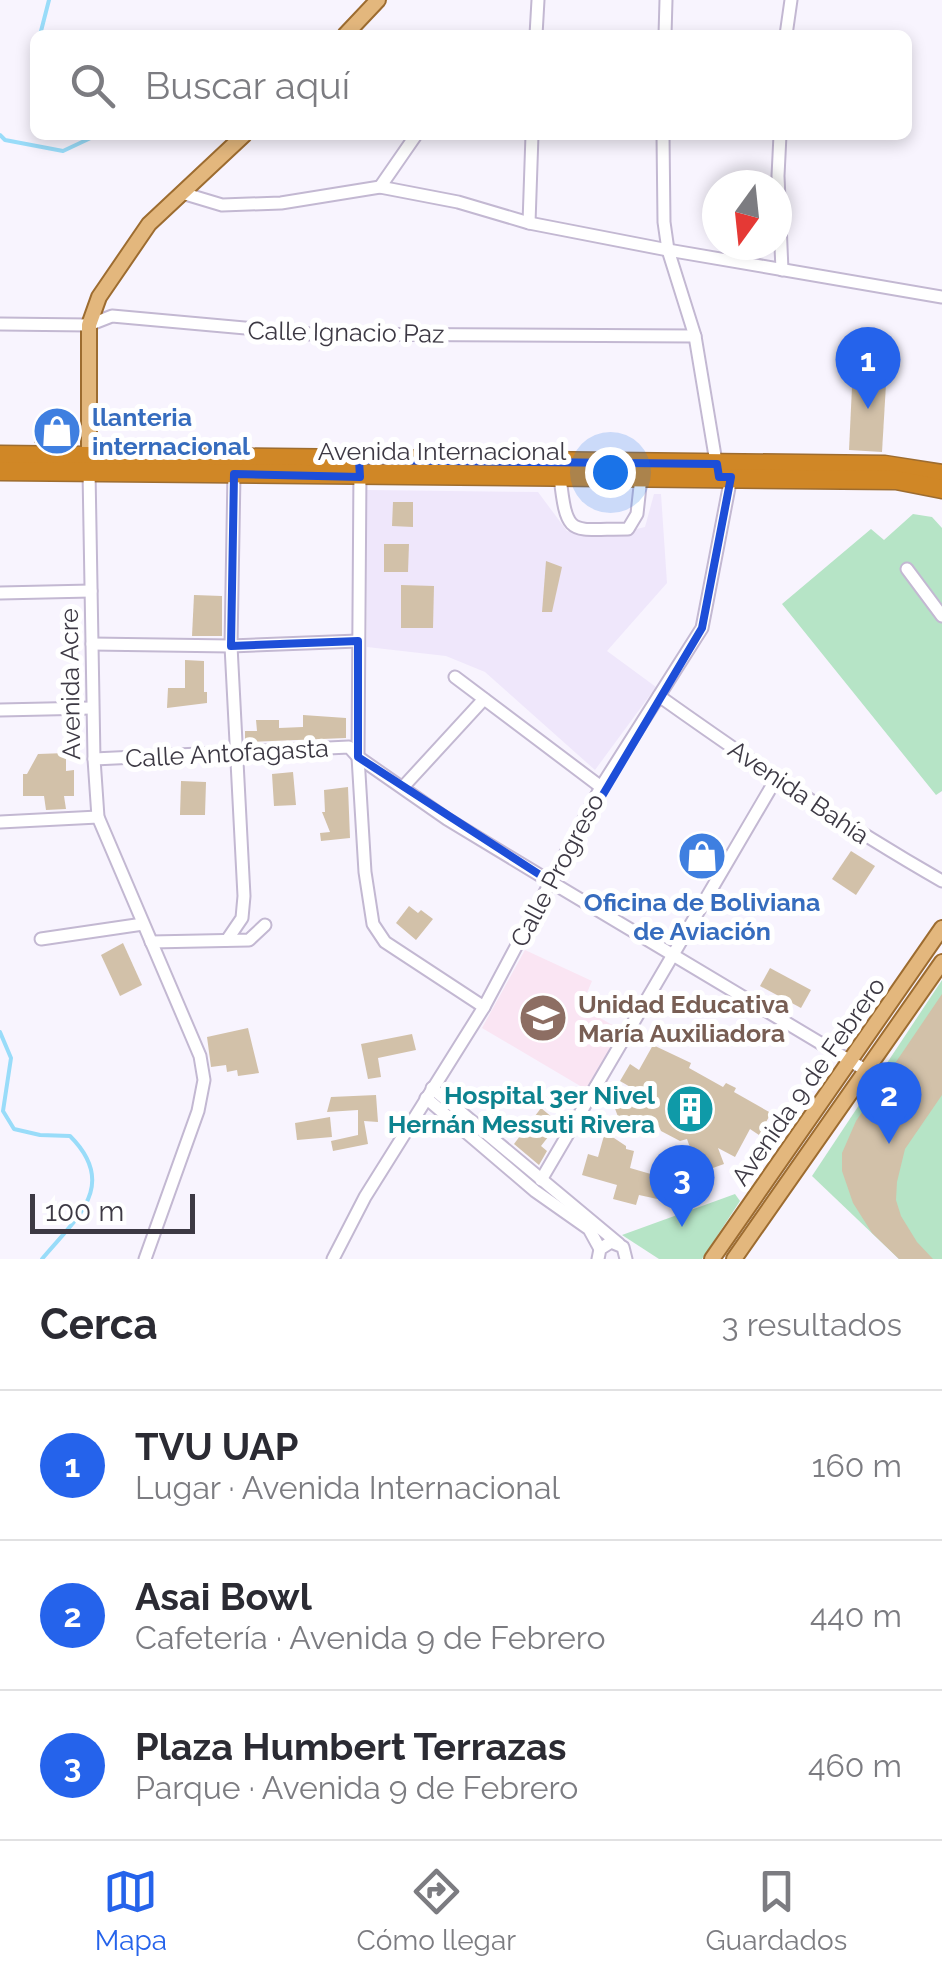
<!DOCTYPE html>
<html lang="es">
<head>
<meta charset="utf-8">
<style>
  :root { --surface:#fff; --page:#f7f7f7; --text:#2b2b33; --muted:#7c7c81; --line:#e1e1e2; --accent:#2563eb }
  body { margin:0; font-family:Raleway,sans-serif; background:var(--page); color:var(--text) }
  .compass { position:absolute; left:702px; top:170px; width:90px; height:90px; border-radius:50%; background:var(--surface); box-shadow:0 5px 15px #0003; rotate:195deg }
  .scale { position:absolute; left:30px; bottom:25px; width:165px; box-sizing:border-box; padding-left:10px; border:5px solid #3d3944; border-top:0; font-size:28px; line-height:35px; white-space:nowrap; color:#3d3944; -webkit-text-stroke:8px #fff; paint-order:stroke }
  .you { position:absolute; left:610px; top:472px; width:35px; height:35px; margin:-25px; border:8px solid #fff; border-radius:50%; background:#1a73e8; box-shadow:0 0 0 15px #1a73e833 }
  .badge { display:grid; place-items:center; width:65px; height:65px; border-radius:50%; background:var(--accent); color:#fff; font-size:32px; font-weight:700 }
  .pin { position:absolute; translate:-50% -82px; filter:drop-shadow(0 2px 5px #0008) }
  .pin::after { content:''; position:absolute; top:52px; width:35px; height:30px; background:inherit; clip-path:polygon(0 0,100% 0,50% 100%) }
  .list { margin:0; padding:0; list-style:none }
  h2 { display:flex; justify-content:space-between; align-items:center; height:130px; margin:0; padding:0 40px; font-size:42px }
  h2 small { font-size:32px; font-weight:400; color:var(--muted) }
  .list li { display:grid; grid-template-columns:65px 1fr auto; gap:30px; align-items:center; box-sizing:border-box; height:150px; padding:0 40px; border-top:2px solid var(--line) }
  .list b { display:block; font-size:38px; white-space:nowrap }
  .list p { margin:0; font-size:32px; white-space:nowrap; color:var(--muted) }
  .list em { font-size:32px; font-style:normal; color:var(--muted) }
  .icon { flex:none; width:55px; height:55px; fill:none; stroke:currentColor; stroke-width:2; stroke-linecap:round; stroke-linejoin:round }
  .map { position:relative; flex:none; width:942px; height:1259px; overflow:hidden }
  .search { position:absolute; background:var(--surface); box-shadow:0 5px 15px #0003; left:30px; right:30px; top:30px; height:110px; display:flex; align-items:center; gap:25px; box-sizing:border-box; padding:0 35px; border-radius:15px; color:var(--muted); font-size:38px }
  .sheet { height:580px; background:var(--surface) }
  nav { display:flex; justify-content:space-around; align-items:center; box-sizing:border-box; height:140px; border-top:2px solid var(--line); background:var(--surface); font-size:28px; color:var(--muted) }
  nav a { display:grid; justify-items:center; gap:5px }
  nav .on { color:var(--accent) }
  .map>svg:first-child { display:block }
  .built { fill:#efe7fb }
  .education { fill:#fae5f3 }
  .green { fill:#b6e4c6 }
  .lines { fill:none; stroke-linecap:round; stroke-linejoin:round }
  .stream { stroke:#99dcf9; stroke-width:4 }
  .building { fill:#d2c1a9 }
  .minor-casing { stroke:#c3b8d2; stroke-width:15 }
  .major-casing { stroke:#9d6c30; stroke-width:18 }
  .highway-casing { stroke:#9d6c30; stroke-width:21 }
  .minor { stroke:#fff; stroke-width:11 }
  .major { stroke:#e3b77d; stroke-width:14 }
  .highway { stroke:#d08726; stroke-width:18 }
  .marked { fill:none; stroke:#1d4ed8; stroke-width:8; stroke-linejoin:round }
  .labels { text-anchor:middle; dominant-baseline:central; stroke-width:10; stroke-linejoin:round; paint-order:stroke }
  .street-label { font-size:25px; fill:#3d3944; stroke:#fff }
  .shop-label { font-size:25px; font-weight:bold; fill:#366cbe; stroke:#fff; text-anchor:start }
  .education-label { font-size:25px; font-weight:bold; fill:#785e54; stroke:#fff; text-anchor:start }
  .culture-label { font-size:25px; font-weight:bold; fill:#0d838f; stroke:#fff; text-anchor:end }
</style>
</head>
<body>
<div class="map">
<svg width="942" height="1259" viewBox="0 0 942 1259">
  <rect width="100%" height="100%" fill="#f8f4fe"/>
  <!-- built -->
  <polygon class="built" points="367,490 538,492 567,531 602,537 645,527 654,494 661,494 667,583 607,651 656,687 595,770 485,672 446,656 367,647"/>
  <!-- education -->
  <polygon class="education" points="525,950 592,981 581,1007 621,1030 587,1090 482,1028"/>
  <!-- green -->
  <g class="green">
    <polygon points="913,514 932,517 942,528 942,791 936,795 782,604 871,529 884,540"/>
    <polygon points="942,980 942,1259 899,1259 812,1176"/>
    <polygon points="735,1194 740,1201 702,1259 659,1259 622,1235"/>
  </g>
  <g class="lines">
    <!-- stream -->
    <g class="stream">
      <polyline points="40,35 49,0"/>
      <polyline points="0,135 5,140 63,151 97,135"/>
      <path d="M0 1032 11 1058 3 1111 14 1129 40 1135 70 1136C120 1186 75 1219 42 1259"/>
    </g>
  </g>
  <!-- building -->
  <g class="building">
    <polygon points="853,366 887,367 882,452 849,450"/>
    <rect x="34" y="426" width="44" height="17"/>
    <polygon points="393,502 413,502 413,527 392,526"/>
    <polygon points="384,544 409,544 408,572 384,572"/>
    <polygon points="546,561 562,567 552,612 542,612"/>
    <polygon points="401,585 434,586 433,628 401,628"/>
    <polygon points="194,595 222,596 222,636 192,636"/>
    <polygon points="185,660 204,661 204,692 207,692 207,703 167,708 168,688 185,688"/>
    <polygon points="303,715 346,718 346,738 245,742 245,731 257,731 256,720 279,720 279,728 303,727"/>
    <polygon points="66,753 66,771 74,770 74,796 64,796 66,809 46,810 44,796 23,796 23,774 27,774 38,754"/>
    <polygon points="293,772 296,805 274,806 272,774"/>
    <polygon points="181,781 206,782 205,815 180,815"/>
    <polygon points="348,787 350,838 321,841 320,833 330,832 322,812 325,812 324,790"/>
    <polygon points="851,851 875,866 856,895 832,879"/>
    <polygon points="409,906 418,913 421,910 433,919 416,940 396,923"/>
    <polygon points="123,943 142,985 120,996 101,955"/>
    <polygon points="770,968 811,990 801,1008 760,986"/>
    <polygon points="942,994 942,1095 905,1149 897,1182 896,1200 901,1216 917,1242 933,1259 899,1259 872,1233 853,1203 842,1171 842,1153 856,1121"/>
    <polygon points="248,1028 259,1073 238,1076 237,1070 227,1072 226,1065 211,1067 207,1037"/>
    <polygon points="412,1034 416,1050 378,1058 381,1077 368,1079 361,1044"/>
    <polygon points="653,1045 691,1063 689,1068 723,1087 726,1083 736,1088 734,1092 771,1113 759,1135 750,1129 735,1157 718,1148 724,1164 699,1173 687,1139 680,1141 661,1131 657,1122 623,1130 614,1106 624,1102 632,1088 620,1081 630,1064 639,1070"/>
    <polygon points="376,1095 378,1122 364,1121 368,1144 333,1151 331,1141 358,1135 358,1110 327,1112 331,1097"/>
    <polygon points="541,1108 559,1123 541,1146 547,1151 539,1165 514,1144"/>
    <polygon points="330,1117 332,1137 297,1140 295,1123"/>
    <polygon points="605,1132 626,1146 626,1149 634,1151 630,1168 675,1181 668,1184 689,1190 685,1205 639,1195 636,1205 613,1199 617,1185 582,1175 588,1154 598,1157"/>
  </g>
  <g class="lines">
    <!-- minor casing -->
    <g class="minor-casing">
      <g id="minor">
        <polyline points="536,35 538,0"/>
        <polyline points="665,35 666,0"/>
        <polyline points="786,35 791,0"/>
        <polyline points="663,135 664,222 668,250 695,336 717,468"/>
        <polyline points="780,135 778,176 782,270"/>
        <polyline points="380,187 416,135"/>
        <polyline points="182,193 222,205 281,203 380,187 458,202 529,223 668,250 942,297"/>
        <polyline points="529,223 532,135"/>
        <polyline points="0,324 89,325 112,316 310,334 695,336"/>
        <polyline points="360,469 358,757 365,872 373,924 385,942 484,1007"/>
        <polyline points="89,471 94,759 98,817 200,1056 204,1080 198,1111 145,1259"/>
        <path d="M560 477C567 539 570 529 628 529L637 514 641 477"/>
        <polyline points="907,569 942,616"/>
        <polyline points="0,593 91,591"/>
        <polyline points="92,644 231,646 358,641"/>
        <polyline points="455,677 601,787"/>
        <path d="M659 696C752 762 844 825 942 881"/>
        <polyline points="0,710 92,708"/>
        <polyline points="94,759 349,747 358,757 447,819 551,882 867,1071"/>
        <polyline points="404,786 484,699"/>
        <polyline points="0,822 98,817"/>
        <polyline points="41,939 143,924"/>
        <polyline points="227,940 242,918 244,896 231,646 234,474"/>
        <polyline points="151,942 249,940 265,925"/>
        <polyline points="432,1088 619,1244"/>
        <polyline points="426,1098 535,1191 589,1229 600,1249"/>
        <polyline points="541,1180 776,779"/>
        <polyline points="333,1259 365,1197 484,1007 601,787 702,628 732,472"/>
        <polyline points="598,1259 600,1249 611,1242 623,1247 626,1259"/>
      </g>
    </g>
    <!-- major casing -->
    <g class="major-casing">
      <g id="major">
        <polyline points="345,35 378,0"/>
        <polyline points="89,465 89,325 99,297 149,224 244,135"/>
        <polyline points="712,1259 942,928"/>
        <polyline points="734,1259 942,962"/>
      </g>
    </g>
    <!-- highway casing -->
    <g class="highway-casing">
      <g id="highway">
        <polyline points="0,455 885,465 942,474"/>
        <polyline points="0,471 896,480 942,489"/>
      </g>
    </g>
    <!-- minor -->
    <use href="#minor" class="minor"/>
    <!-- major -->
    <use href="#major" class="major"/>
    <!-- highway -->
    <use href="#highway" class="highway"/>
  </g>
  <!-- marked area -->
  <path class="marked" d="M359 460 717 464 719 477H731L702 628 551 882 358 757V641L231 646 234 474 360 477Z"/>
  <!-- icons -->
  <defs>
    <g id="shop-disc" transform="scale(2.5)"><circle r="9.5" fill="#3f7fe0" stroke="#fff"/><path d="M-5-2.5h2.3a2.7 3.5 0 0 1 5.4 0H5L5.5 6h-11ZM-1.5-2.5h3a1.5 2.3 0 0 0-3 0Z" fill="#fff"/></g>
    <g id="school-disc" transform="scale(2.5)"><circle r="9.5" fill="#8d6e63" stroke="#fff"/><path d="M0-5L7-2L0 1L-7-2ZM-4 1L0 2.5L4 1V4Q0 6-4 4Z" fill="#fff"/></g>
    <g id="building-disc" transform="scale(2.5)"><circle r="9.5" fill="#0f9aa8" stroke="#fff"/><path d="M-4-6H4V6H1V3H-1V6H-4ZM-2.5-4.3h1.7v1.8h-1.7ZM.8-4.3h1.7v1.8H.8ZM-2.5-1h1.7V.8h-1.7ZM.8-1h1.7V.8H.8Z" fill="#fff"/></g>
  </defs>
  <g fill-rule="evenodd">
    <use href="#shop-disc" x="57" y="431"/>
    <use href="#shop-disc" x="702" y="856"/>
    <use href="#school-disc" x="543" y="1018"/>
    <use href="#building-disc" x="690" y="1109"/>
  </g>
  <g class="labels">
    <!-- street labels -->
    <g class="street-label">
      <text transform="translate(346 332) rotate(1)">Calle Ignacio Paz</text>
      <text x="442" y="451">Avenida Internacional</text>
      <text transform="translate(70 684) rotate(-91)">Avenida Acre</text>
      <text transform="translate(227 753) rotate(-3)">Calle Antofagasta</text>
      <text transform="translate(799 792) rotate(34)">Avenida Bahía</text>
      <text transform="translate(557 870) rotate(-62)">Calle Progreso</text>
      <text transform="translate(808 1081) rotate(-55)">Avenida 9 de Febrero</text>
    </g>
    <!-- shop labels -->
    <g class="shop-label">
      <text x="92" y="417">llanteria<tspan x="92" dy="29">internacional</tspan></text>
      <text x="702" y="902" text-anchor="middle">Oficina de Boliviana<tspan x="702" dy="29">de Aviación</tspan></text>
    </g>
    <!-- education labels -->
    <g class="education-label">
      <text x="578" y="1004">Unidad Educativa<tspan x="578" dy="29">María Auxiliadora</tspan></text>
    </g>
    <!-- culture labels -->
    <g class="culture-label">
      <text x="655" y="1095">Hospital 3er Nivel<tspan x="655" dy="29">Hernán Messuti Rivera</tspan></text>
    </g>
  </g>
</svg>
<svg class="compass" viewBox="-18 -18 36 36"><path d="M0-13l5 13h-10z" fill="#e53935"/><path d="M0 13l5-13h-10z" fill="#7c7c81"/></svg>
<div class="scale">100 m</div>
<div class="you"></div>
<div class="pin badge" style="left:868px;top:409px">1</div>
<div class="pin badge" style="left:889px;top:1144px">2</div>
<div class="pin badge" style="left:682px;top:1227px">3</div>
<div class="search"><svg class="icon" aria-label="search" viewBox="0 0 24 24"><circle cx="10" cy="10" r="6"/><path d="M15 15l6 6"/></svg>Buscar aquí</div>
</div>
<section class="sheet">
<h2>Cerca<small>3 resultados</small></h2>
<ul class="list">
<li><span class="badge">1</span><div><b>TVU UAP</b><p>Lugar · Avenida Internacional</p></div><em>160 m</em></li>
<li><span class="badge">2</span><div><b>Asai Bowl</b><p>Cafetería · Avenida 9 de Febrero</p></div><em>440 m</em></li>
<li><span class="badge">3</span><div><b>Plaza Humbert Terrazas</b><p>Parque · Avenida 9 de Febrero</p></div><em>460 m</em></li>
</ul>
</section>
<nav>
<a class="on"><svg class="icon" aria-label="map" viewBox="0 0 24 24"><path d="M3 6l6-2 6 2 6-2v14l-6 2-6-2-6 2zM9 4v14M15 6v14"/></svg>Mapa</a>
<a><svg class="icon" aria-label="directions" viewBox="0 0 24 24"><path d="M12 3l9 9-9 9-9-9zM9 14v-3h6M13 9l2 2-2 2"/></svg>Cómo llegar</a>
<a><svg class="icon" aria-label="saved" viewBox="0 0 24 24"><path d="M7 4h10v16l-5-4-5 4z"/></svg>Guardados</a>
</nav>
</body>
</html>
